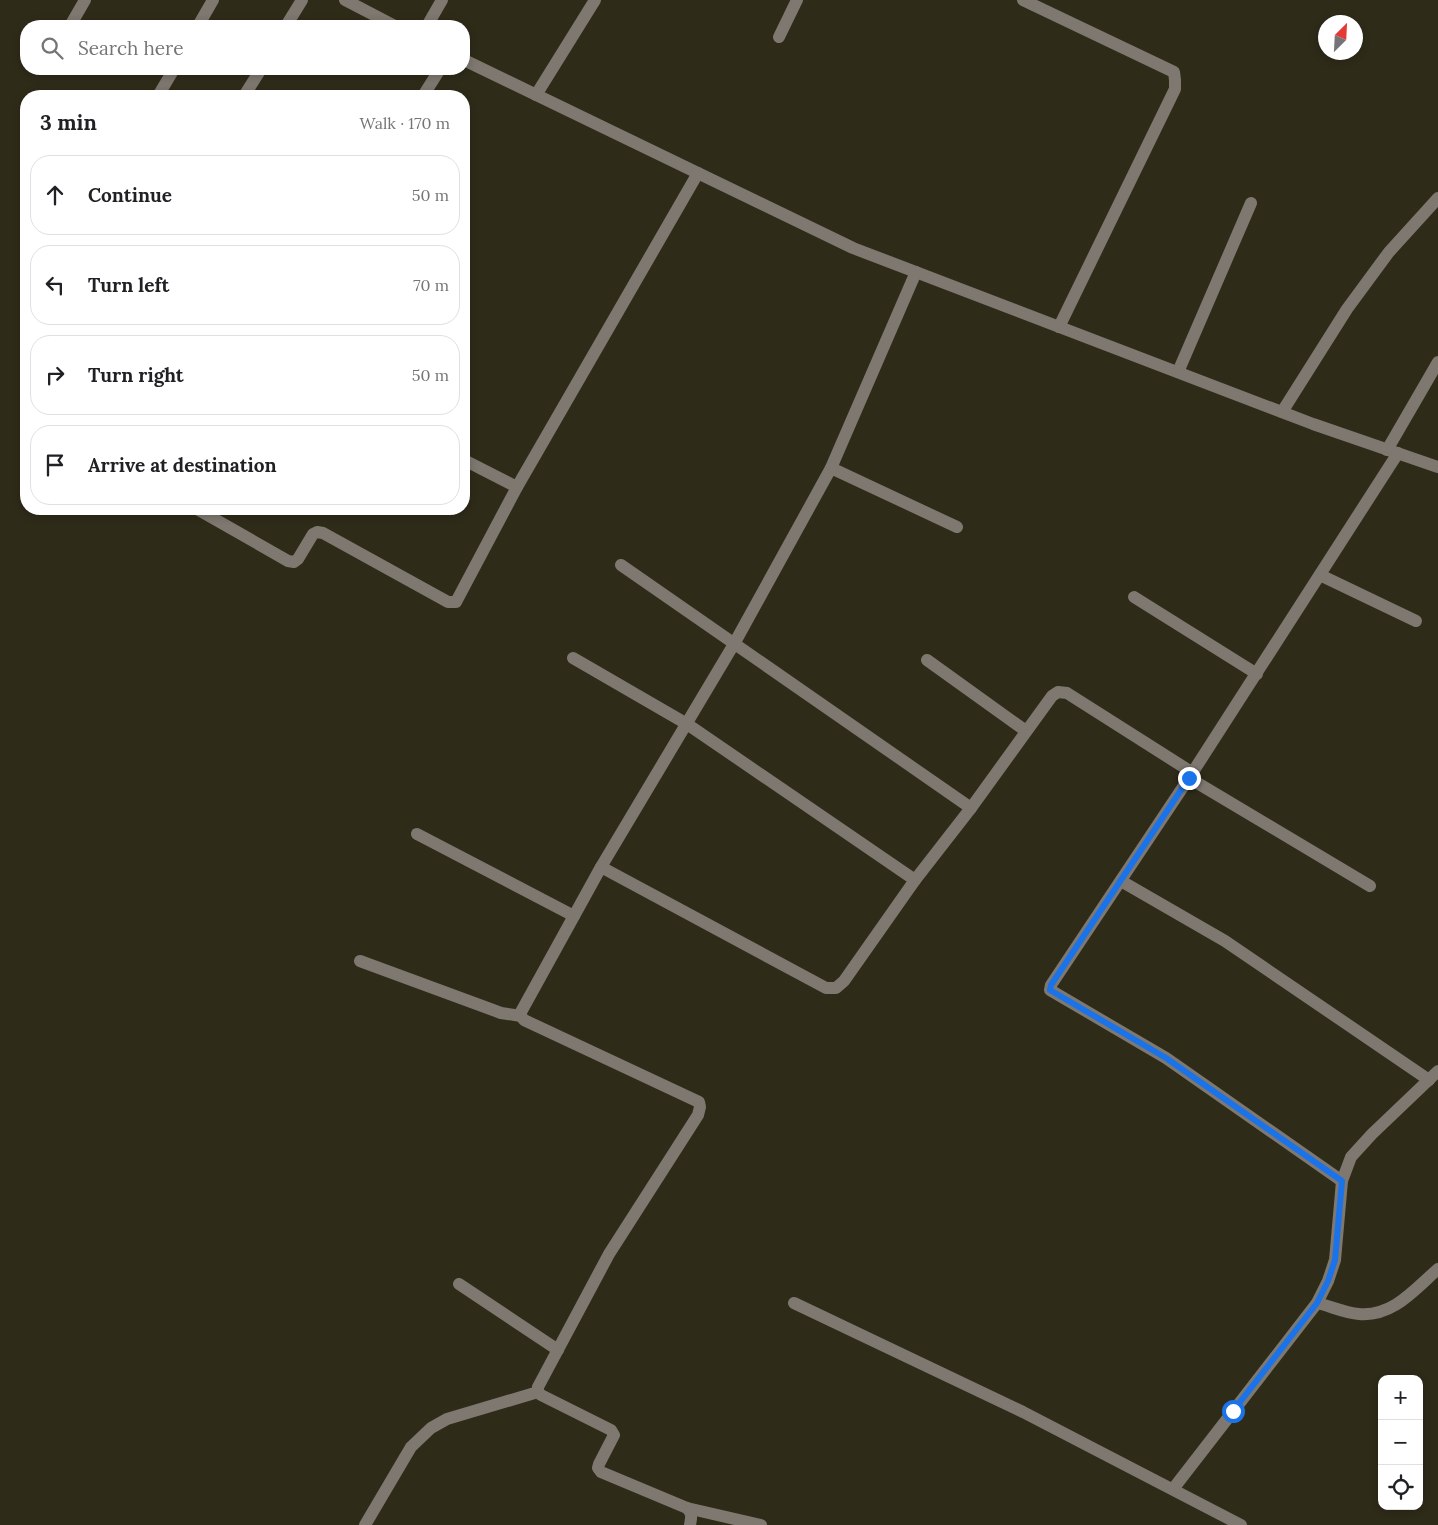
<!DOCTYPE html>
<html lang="en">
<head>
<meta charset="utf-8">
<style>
  :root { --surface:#fff; --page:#f6f6f6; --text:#202124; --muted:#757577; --line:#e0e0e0 }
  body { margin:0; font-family:Lora,serif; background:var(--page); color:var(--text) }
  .controls { position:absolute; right:15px; bottom:15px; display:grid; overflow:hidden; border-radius:10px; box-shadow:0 2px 8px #0003 }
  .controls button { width:45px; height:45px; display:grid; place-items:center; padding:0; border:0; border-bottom:1px solid var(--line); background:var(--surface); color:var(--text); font:25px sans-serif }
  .compass { position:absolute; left:1318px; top:15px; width:45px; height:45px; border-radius:50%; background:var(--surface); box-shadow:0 2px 8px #0003; rotate:24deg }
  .stop { position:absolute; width:15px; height:15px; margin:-11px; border:4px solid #1a73e8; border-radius:50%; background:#fff }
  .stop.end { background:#1a73e8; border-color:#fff; box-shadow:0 1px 5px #0008 }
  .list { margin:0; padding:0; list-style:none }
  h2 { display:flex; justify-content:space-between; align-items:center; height:65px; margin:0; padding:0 20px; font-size:21px }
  h2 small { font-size:16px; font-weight:400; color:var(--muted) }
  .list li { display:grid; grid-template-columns:32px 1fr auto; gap:15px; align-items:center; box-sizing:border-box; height:80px; margin:0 10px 10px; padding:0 10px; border:1px solid var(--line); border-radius:20px }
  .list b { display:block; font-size:19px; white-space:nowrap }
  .list em { font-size:16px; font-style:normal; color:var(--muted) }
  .icon { flex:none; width:28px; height:28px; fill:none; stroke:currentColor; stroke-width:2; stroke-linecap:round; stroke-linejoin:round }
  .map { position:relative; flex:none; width:1438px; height:1525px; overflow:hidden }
  .search { position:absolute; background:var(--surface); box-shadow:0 2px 8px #0003; left:20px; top:20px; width:450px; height:55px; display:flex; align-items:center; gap:12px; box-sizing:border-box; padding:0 18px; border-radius:20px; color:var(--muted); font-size:19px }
  .panel { position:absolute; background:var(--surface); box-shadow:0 2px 8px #0003; left:20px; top:90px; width:450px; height:425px; border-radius:20px }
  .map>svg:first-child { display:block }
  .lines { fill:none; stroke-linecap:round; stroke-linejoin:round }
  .minor { stroke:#7e7870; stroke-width:12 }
  .route { stroke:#1a73e8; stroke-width:6 }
</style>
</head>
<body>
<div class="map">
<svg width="1438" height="1525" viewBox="0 0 1438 1525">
  <rect width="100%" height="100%" fill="#2f2b19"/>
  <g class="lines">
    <!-- minor -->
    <g class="minor">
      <polyline points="345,0 395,26"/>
      <polyline points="1023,0 1174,72 1175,80 1175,89 1059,327"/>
      <polyline points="70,26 85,0"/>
      <polyline points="198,26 213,0"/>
      <polyline points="286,26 302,0"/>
      <polyline points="427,26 442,0"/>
      <polyline points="779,37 797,0"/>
      <polyline points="464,60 853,248 1313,424 1438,467"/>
      <polyline points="536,95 595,0"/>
      <polyline points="158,96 174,69"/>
      <polyline points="244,96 261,69"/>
      <polyline points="423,96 440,69"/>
      <polyline points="1178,372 1251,203"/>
      <polyline points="1282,412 1347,309 1389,252 1438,198"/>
      <polyline points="1387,450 1438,362"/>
      <polyline points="464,460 517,487"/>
      <polyline points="831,468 957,527"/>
      <polyline points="197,509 288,561 294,562 298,559 313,534 317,532 323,533 448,602 456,602 517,487 698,173"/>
      <polyline points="621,565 971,808"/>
      <polyline points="1320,575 1416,621"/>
      <polyline points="1134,597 1257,674"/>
      <polyline points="573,658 687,724 915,880"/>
      <polyline points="927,660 1026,731"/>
      <polyline points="1189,778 1370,886"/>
      <polyline points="417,834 574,916"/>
      <polyline points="601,867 826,988 836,988 844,981 915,880 971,808 1052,696 1058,692 1067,693 1193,773"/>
      <polyline points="1121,881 1225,941 1429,1080"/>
      <polyline points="360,961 501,1013 521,1016"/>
      <polyline points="1342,1181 1166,1058 1050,990 1051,985 1189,778 1398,453"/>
      <polyline points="459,1284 558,1350"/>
      <polyline points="794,1303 1023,1412 1241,1525"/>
      <path d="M1317 1303C1330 1306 1345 1313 1359 1314 1393 1317 1415 1289 1438 1269"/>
      <polyline points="1173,1489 1317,1303 1328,1281 1335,1260 1342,1181 1351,1157 1372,1134 1438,1071"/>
      <polyline points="687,1508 761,1525"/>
      <polyline points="365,1525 411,1447 431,1428 447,1419 538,1392"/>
      <path d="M690 1525C691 1518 693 1514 687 1508L601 1472 598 1468 599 1464 614 1435 611 1430 541 1395 538 1392V1387L609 1254 698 1115 700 1107 699 1102 524 1020 521 1016V1012L601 867 734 644 831 468 916 272"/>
    </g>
  </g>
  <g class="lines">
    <!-- route -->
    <polyline class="route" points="1189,778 1051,985 1050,990 1166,1058 1342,1181 1335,1260 1328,1281 1317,1303 1233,1411"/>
  </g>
</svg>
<div class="controls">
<button>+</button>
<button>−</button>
<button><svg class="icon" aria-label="locate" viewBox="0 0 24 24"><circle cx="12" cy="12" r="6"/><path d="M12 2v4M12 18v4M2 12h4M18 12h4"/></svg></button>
</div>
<svg class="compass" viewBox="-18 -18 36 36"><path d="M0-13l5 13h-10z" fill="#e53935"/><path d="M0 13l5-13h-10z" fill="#757577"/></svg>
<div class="stop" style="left:1233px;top:1411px"></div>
<div class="stop end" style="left:1189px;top:778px"></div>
<div class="search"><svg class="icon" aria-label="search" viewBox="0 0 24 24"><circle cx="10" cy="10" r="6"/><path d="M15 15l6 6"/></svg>Search here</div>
<section class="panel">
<h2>3 min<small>Walk · 170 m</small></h2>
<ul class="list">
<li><svg class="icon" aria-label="ahead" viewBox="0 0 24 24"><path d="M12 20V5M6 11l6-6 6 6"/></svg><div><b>Continue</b></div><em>50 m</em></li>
<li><svg class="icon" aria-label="left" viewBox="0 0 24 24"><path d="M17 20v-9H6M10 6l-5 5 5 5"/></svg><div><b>Turn left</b></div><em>70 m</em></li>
<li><svg class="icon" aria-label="right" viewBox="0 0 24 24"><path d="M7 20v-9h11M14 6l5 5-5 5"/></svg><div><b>Turn right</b></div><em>50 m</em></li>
<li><svg class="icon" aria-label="arrive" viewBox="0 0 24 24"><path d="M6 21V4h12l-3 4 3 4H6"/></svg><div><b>Arrive at destination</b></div></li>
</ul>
</section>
</div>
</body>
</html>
